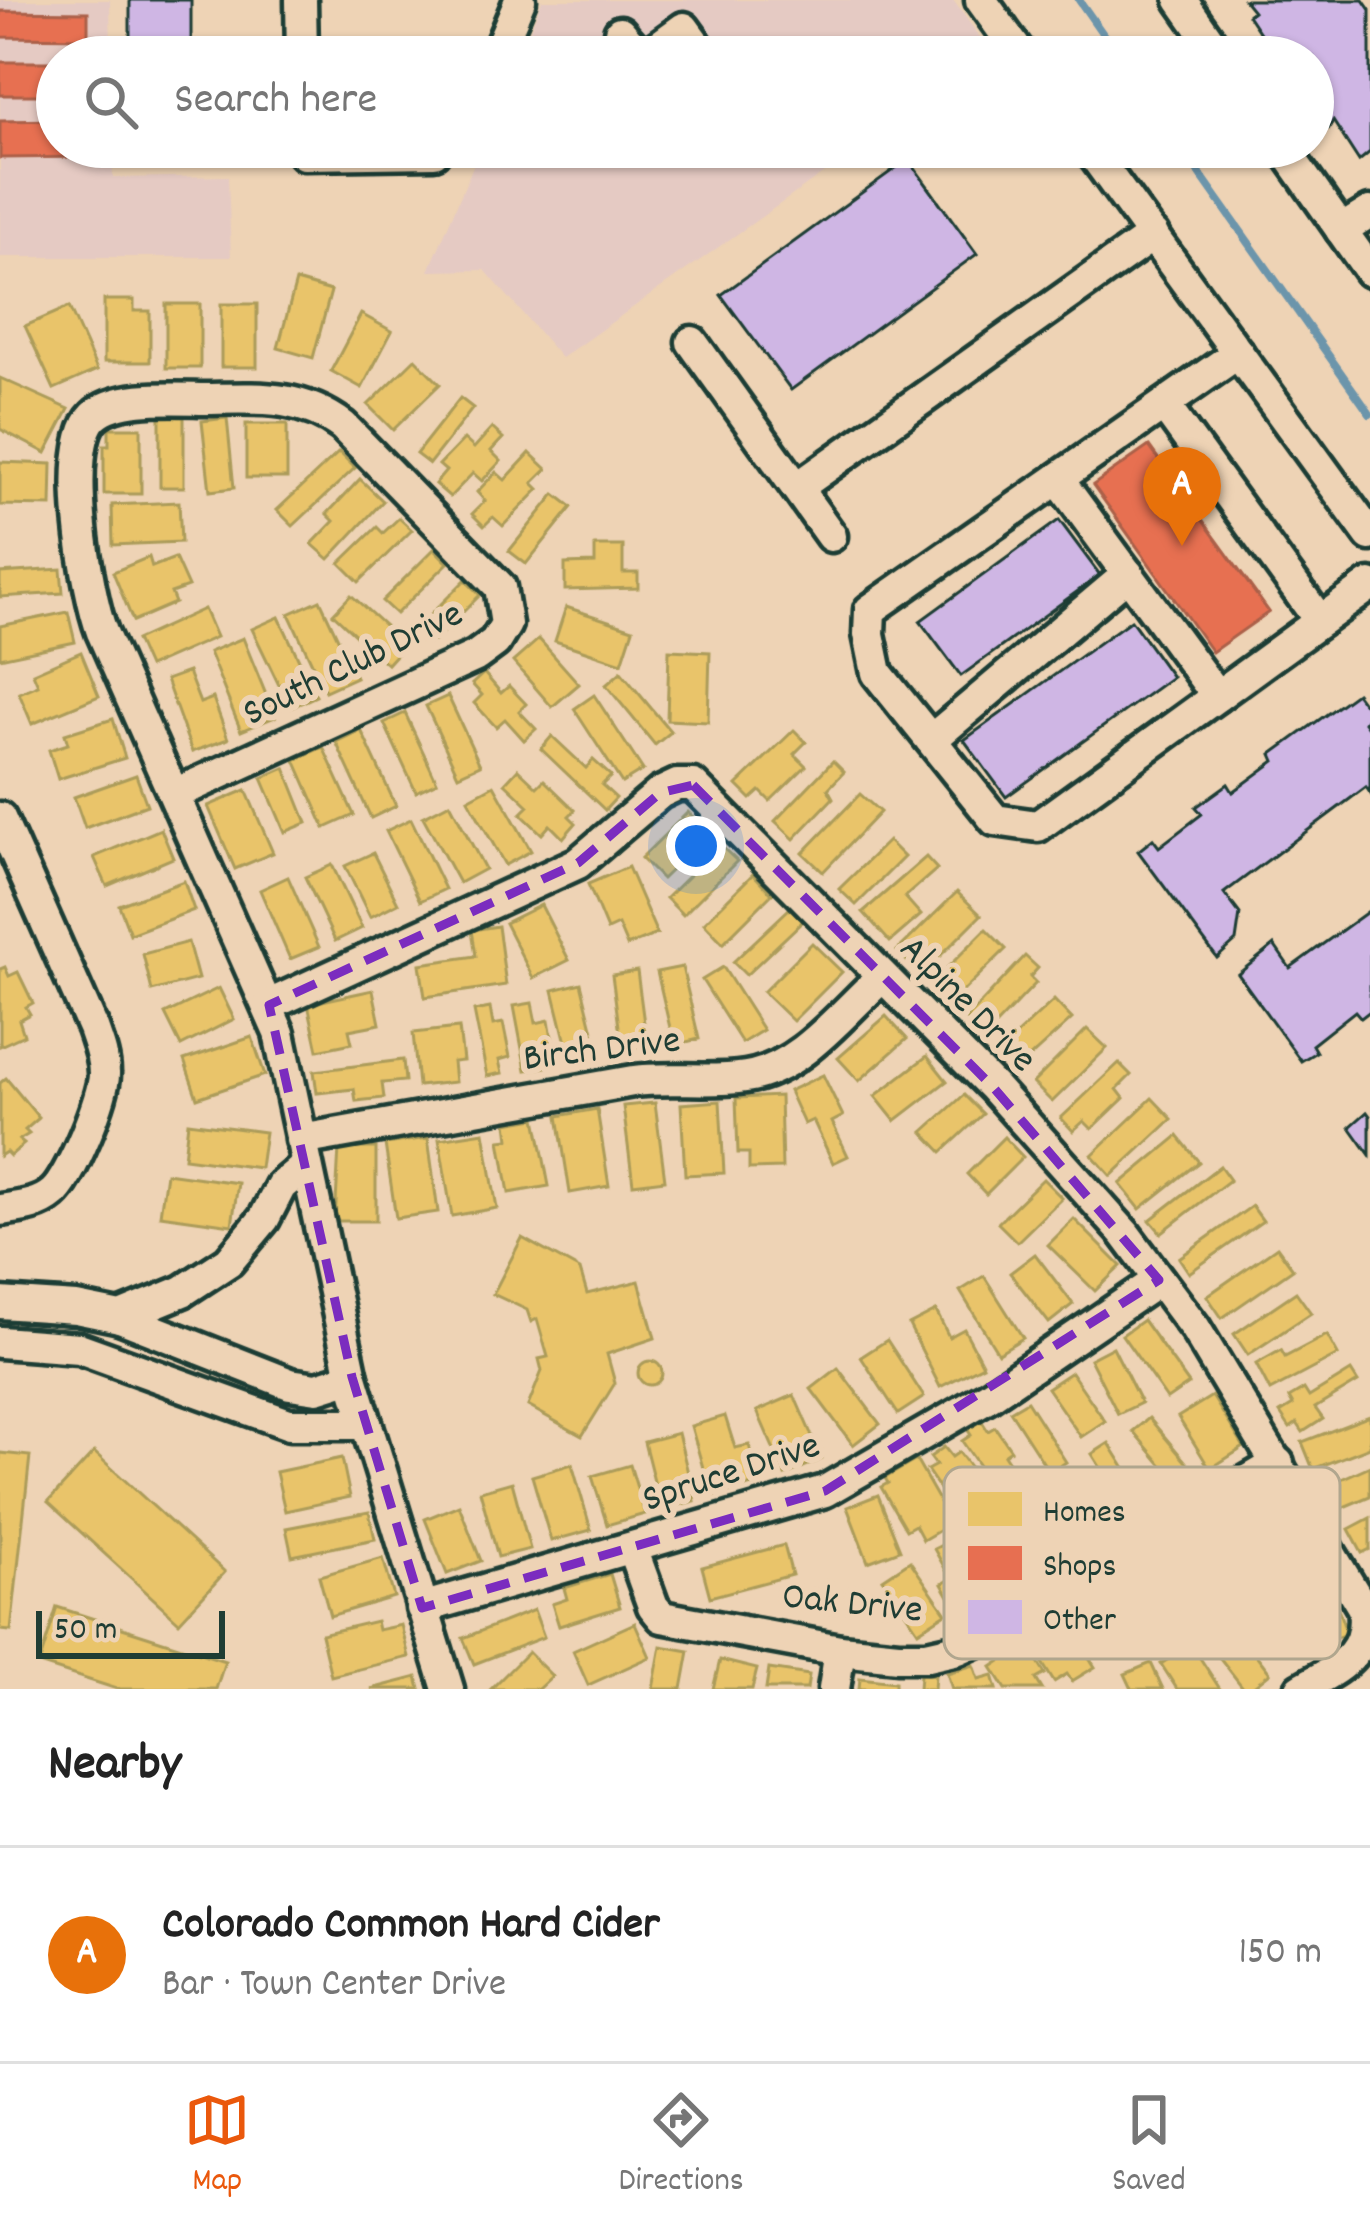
<!DOCTYPE html>
<html lang="en">
<head>
<meta charset="utf-8">
<style>
  :root { --surface:#fff; --page:#f6f6f6; --text:#222; --muted:#767676; --line:#e0e0e0; --accent:#ea580c }
  body { margin:0; font-family:Dekko,sans-serif; background:var(--page); color:var(--text) }
  .scale { position:absolute; left:36px; bottom:30px; width:189px; box-sizing:border-box; padding-left:12px; border:6px solid #1f3d34; border-top:0; font-size:33px; line-height:42px; white-space:nowrap; color:#1f3d34; -webkit-text-stroke:9px #eed3b5; paint-order:stroke }
  .you { position:absolute; left:696px; top:846px; width:42px; height:42px; margin:-30px; border:9px solid #fff; border-radius:50%; background:#1a73e8; box-shadow:0 0 0 18px #1a73e833 }
  .badge { display:grid; place-items:center; width:78px; height:78px; border-radius:50%; background:var(--accent); color:#fff; font-size:39px; font-weight:700 }
  .pin { position:absolute; translate:-50% -99px; filter:drop-shadow(0 3px 6px #0008) }
  .pin::after { content:''; position:absolute; top:63px; width:42px; height:36px; background:inherit; clip-path:polygon(0 0,100% 0,50% 100%) }
  .list { margin:0; padding:0; list-style:none }
  h2 { display:flex; justify-content:space-between; align-items:center; height:156px; margin:0; padding:0 48px; font-size:51px }
  h2 small { font-size:39px; font-weight:400; color:var(--muted) }
  .list li { display:grid; grid-template-columns:78px 1fr auto; gap:36px; align-items:center; box-sizing:border-box; height:216px; padding:0 48px; border-top:3px solid var(--line) }
  .list b { display:block; font-size:45px; white-space:nowrap }
  .list p { margin:0; font-size:39px; white-space:nowrap; color:var(--muted) }
  .list em { font-size:39px; font-style:normal; color:var(--muted) }
  .icon { flex:none; width:66px; height:66px; fill:none; stroke:currentColor; stroke-width:2; stroke-linecap:round; stroke-linejoin:round }
  .map { position:relative; flex:none; width:1370px; height:1689px; overflow:hidden }
  .search { position:absolute; background:var(--surface); box-shadow:0 3px 9px #0004; left:36px; right:36px; top:36px; height:132px; display:flex; align-items:center; gap:30px; box-sizing:border-box; padding:0 42px; border-radius:66px; color:var(--muted); font-size:45px }
  .sheet { height:372px; background:var(--surface) }
  nav { display:flex; justify-content:space-around; align-items:center; box-sizing:border-box; height:168px; border-top:3px solid var(--line); background:var(--surface); font-size:33px; color:var(--muted) }
  nav a { display:grid; justify-items:center; gap:6px }
  nav .on { color:var(--accent) }
  .map>svg:first-child { display:block }
  .built { fill:#e5cac3 }
  .homes { fill:#e9c46a; stroke:#ac9c5a; stroke-width:3 }
  .shops { fill:#e76f51; stroke:#ab6048; stroke-width:3 }
  .lines { fill:none; stroke-linecap:round; stroke-linejoin:round }
  .stream { stroke:#6c95ab; stroke-width:8 }
  .building { fill:#cfb6e4; stroke:#1f3d34; stroke-width:3 }
  .minor-casing { stroke:#1f3d34; stroke-width:39 }
  .minor { stroke:#eed3b5; stroke-width:30 }
  .marked { fill:none; stroke:#7b2cbf; stroke-width:9; stroke-dasharray:24 15; stroke-linejoin:round }
  .labels { text-anchor:middle; dominant-baseline:central; stroke-width:12; stroke-linejoin:round; paint-order:stroke }
  .street-label { font-size:39px; fill:#1f3d34; stroke:#eed3b5 }
  .key { fill:#eed3b5; stroke:#b0a68e; stroke-width:3 }
  .key-label { font-size:33px; fill:#1f3d34 }
</style>
</head>
<body>
<div class="map">
<svg width="1370" height="1689" viewBox="0 0 1370 1689">
  <rect width="100%" height="100%" fill="#eed3b5"/>
  <filter id="ink" filterUnits="userSpaceOnUse"><feTurbulence type="fractalNoise" baseFrequency=".00833" numOctaves="2"/><feDisplacementMap in="SourceGraphic" scale="24" xChannelSelector="R" yChannelSelector="G"/><feConvolveMatrix kernelMatrix="1 2 1 2 8 2 1 2 1" color-interpolation-filters="sRGB"/></filter>
  <g filter="url(#ink)">
    <!-- built -->
    <g class="built">
      <polygon points="0,0 110,0 111,57 57,57 57,147 112,147 113,178 228,176 231,257 0,257"/>
      <polygon points="542,0 953,0 992,54 519,57"/>
      <polygon points="481,147 861,147 561,358 485,270 429,271"/>
    </g>
    <!-- homes -->
    <g class="homes">
      <polygon points="296,281 331,291 313,358 278,348"/>
      <polygon points="104,300 134,300 134,311 150,311 150,362 104,362"/>
      <rect x="166" y="304" width="34" height="64"/>
      <rect x="221" y="304" width="36" height="63"/>
      <polygon points="69,307 97,370 54,389 25,326"/>
      <polygon points="361,314 392,331 362,388 331,371"/>
      <polygon points="415,359 440,384 393,430 368,405"/>
      <polygon points="0,378 69,409 46,453 0,429"/>
      <polygon points="460,398 473,408 429,464 416,454"/>
      <rect x="160" y="417" width="24" height="70"/>
      <polygon points="227,418 234,488 210,491 202,421"/>
      <rect x="246" y="424" width="41" height="54"/>
      <polygon points="109,428 141,428 141,494 104,494 104,445 109,445"/>
      <polygon points="492,428 503,438 491,451 501,461 482,481 473,473 450,497 435,484 446,471 439,465 464,439 474,448"/>
      <polygon points="339,452 355,468 293,526 277,510"/>
      <polygon points="530,453 547,469 533,483 539,489 503,526 493,517 484,526 472,514 485,501 477,492 496,472 505,480"/>
      <polygon points="0,462 52,464 51,506 0,505"/>
      <polygon points="360,479 383,501 329,559 312,544 334,521 327,514"/>
      <polygon points="555,494 572,507 526,564 509,551"/>
      <polygon points="179,502 181,542 113,545 112,505"/>
      <polygon points="399,518 412,530 359,582 340,563 377,527 383,533"/>
      <polygon points="595,546 623,546 623,573 638,573 638,588 565,590 565,564 595,563"/>
      <polygon points="434,549 448,563 396,614 382,601"/>
      <polygon points="149,557 152,567 175,558 188,587 171,593 175,603 133,621 113,572"/>
      <polygon points="61,569 63,593 0,597 0,573"/>
      <polygon points="465,580 480,595 434,641 419,626"/>
      <polygon points="351,595 405,644 387,664 333,614"/>
      <polygon points="320,600 356,677 325,691 289,614"/>
      <polygon points="566,607 633,629 622,663 555,641"/>
      <polygon points="204,609 216,637 148,667 136,640"/>
      <polygon points="68,612 75,642 0,658 0,626"/>
      <polygon points="279,617 316,696 290,708 252,629"/>
      <polygon points="243,638 275,717 241,731 209,652"/>
      <polygon points="539,639 579,684 552,707 513,662"/>
      <polygon points="669,650 710,652 708,722 667,720"/>
      <polygon points="81,652 99,696 32,724 19,693 38,685 33,673"/>
      <polygon points="188,672 200,703 213,698 228,739 192,752 166,680"/>
      <polygon points="621,672 671,732 655,745 606,685"/>
      <polygon points="484,673 501,693 509,686 526,704 519,711 536,729 524,740 505,719 496,727 474,703 482,695 472,684"/>
      <polygon points="594,695 643,770 622,783 574,709"/>
      <polygon points="448,696 480,765 458,775 426,706"/>
      <polygon points="405,713 437,782 416,792 384,723"/>
      <polygon points="113,719 125,758 58,779 49,750 68,744 65,734"/>
      <polygon points="361,730 396,806 371,818 336,742"/>
      <polygon points="794,730 806,742 794,754 806,766 770,801 760,791 751,799 737,785"/>
      <polygon points="552,736 586,768 593,760 611,776 602,785 616,798 605,810 541,749"/>
      <polygon points="323,747 354,815 325,828 295,760"/>
      <polygon points="833,761 844,772 828,789 833,798 794,839 775,821"/>
      <polygon points="285,768 307,823 285,832 262,778"/>
      <polygon points="518,769 537,787 544,780 575,810 569,816 576,823 563,838 550,825 542,834 521,814 529,806 505,783"/>
      <polygon points="136,775 147,805 85,828 74,797"/>
      <polygon points="494,785 531,851 505,865 468,799"/>
      <polygon points="246,790 273,853 235,869 208,806"/>
      <polygon points="860,794 880,812 823,872 803,853"/>
      <polygon points="450,803 485,869 459,883 423,817"/>
      <polygon points="688,812 709,833 662,879 641,858"/>
      <polygon points="411,819 445,889 420,901 386,831"/>
      <polygon points="161,829 173,858 107,886 94,857"/>
      <polygon points="888,841 904,857 856,905 839,889"/>
      <polygon points="720,845 737,861 683,915 666,898"/>
      <polygon points="373,853 398,903 370,917 345,866"/>
      <polygon points="926,857 937,869 905,897 921,915 890,942 863,912"/>
      <polygon points="332,865 362,928 335,941 305,877"/>
      <polygon points="628,867 657,934 627,946 618,925 607,930 588,884"/>
      <polygon points="753,874 772,894 723,943 704,923"/>
      <polygon points="288,877 319,947 290,959 260,890"/>
      <polygon points="184,881 194,910 130,934 119,905"/>
      <polygon points="957,892 981,915 921,975 897,951"/>
      <polygon points="541,905 569,960 533,978 505,923"/>
      <polygon points="790,908 803,921 746,975 733,962"/>
      <polygon points="498,926 506,985 425,997 420,964 476,956 472,930"/>
      <polygon points="986,929 1006,949 952,1002 932,983"/>
      <polygon points="188,942 198,979 152,991 143,954"/>
      <polygon points="812,943 842,972 793,1021 763,992"/>
      <polygon points="1025,956 1038,968 1030,977 1036,983 994,1027 987,1021 979,1030 966,1019"/>
      <polygon points="5,967 9,976 18,972 33,1003 26,1007 30,1014 19,1020 24,1035 0,1046 0,969"/>
      <polygon points="682,967 699,1039 674,1045 657,972"/>
      <polygon points="723,967 763,1030 742,1043 702,980"/>
      <polygon points="637,971 647,1046 622,1049 612,975"/>
      <polygon points="581,983 599,1056 571,1063 553,990"/>
      <polygon points="219,988 234,1019 181,1046 165,1014"/>
      <polygon points="373,990 380,1024 349,1030 352,1043 318,1050 308,1004"/>
      <polygon points="1054,1000 1072,1019 1017,1069 1000,1050"/>
      <polygon points="532,1003 536,1023 549,1020 553,1043 541,1045 545,1067 526,1070 514,1006"/>
      <polygon points="490,1008 493,1025 503,1023 510,1057 499,1060 502,1073 487,1076 474,1011"/>
      <polygon points="886,1016 907,1039 859,1081 838,1058"/>
      <polygon points="459,1028 463,1061 453,1062 455,1082 418,1086 413,1033"/>
      <polygon points="1087,1029 1107,1048 1052,1102 1033,1083"/>
      <polygon points="252,1037 265,1075 197,1098 184,1060"/>
      <polygon points="927,1056 947,1081 895,1121 875,1096"/>
      <polygon points="403,1060 405,1081 382,1083 384,1098 356,1101 354,1089 317,1093 314,1071"/>
      <polygon points="1119,1063 1131,1075 1117,1089 1124,1098 1092,1129 1084,1121 1073,1131 1061,1118"/>
      <polygon points="823,1075 843,1116 832,1122 848,1156 833,1163 813,1120 804,1124 789,1091"/>
      <polygon points="6,1078 39,1118 25,1130 29,1134 19,1140 24,1144 10,1156 6,1152 0,1156 0,1083"/>
      <polygon points="964,1095 983,1114 942,1152 923,1132"/>
      <polygon points="780,1096 782,1168 749,1169 749,1153 738,1153 736,1098"/>
      <polygon points="1152,1098 1172,1119 1111,1176 1092,1155"/>
      <polygon points="720,1101 724,1173 685,1175 681,1104"/>
      <polygon points="655,1103 665,1180 633,1184 623,1106"/>
      <polygon points="597,1109 609,1186 570,1193 558,1116"/>
      <polygon points="536,1118 549,1186 509,1193 500,1140 509,1139 507,1123"/>
      <polygon points="188,1122 265,1132 260,1168 184,1158"/>
      <polygon points="484,1132 497,1208 452,1216 439,1139"/>
      <polygon points="1178,1136 1199,1162 1140,1209 1120,1184"/>
      <polygon points="1004,1137 1023,1157 986,1194 967,1174"/>
      <polygon points="428,1138 438,1212 396,1218 385,1144"/>
      <polygon points="339,1148 376,1148 376,1221 335,1221"/>
      <polygon points="1220,1166 1230,1180 1161,1233 1150,1220"/>
      <polygon points="166,1173 238,1183 232,1225 160,1215"/>
      <polygon points="1043,1179 1062,1198 1017,1242 998,1223"/>
      <polygon points="1252,1206 1263,1221 1189,1273 1179,1258"/>
      <polygon points="1074,1219 1121,1266 1095,1291 1048,1245"/>
      <polygon points="522,1238 580,1270 587,1294 639,1281 655,1338 607,1354 615,1383 582,1436 528,1406 542,1371 539,1359 548,1357 537,1319 531,1322 527,1310 493,1294"/>
      <polygon points="1277,1247 1293,1269 1222,1318 1207,1296"/>
      <polygon points="1035,1254 1073,1304 1049,1323 1010,1273"/>
      <polygon points="984,1276 1023,1338 998,1353 960,1291"/>
      <polygon points="1296,1292 1311,1313 1248,1355 1234,1334"/>
      <polygon points="936,1311 949,1337 964,1329 983,1365 940,1387 909,1325"/>
      <polygon points="1143,1320 1189,1384 1167,1399 1122,1335"/>
      <polygon points="1327,1335 1338,1355 1270,1391 1256,1364 1281,1350 1285,1357"/>
      <polygon points="887,1340 924,1397 898,1414 861,1357"/>
      <polygon points="1113,1347 1141,1403 1118,1414 1090,1359"/>
      <circle cx="650" cy="1373" r="12"/>
      <polygon points="838,1368 880,1424 853,1445 811,1389"/>
      <polygon points="1351,1371 1358,1382 1315,1408 1323,1419 1303,1432 1297,1423 1290,1428 1280,1413 1293,1405 1289,1398 1304,1389 1309,1397"/>
      <polygon points="1071,1372 1105,1421 1081,1437 1047,1388"/>
      <polygon points="794,1395 822,1459 785,1475 757,1411"/>
      <polygon points="1212,1396 1244,1447 1210,1469 1178,1417"/>
      <polygon points="1027,1401 1066,1462 1050,1473 1010,1411"/>
      <polygon points="725,1416 735,1448 749,1445 760,1483 711,1496 691,1426"/>
      <polygon points="1370,1416 1370,1447 1313,1469 1302,1442"/>
      <polygon points="1149,1418 1196,1474 1180,1487 1133,1431"/>
      <polygon points="981,1420 988,1431 995,1427 1011,1450 1004,1455 1020,1479 1006,1488 994,1471 986,1476 962,1441 971,1435 967,1429"/>
      <polygon points="678,1433 695,1501 661,1509 644,1442"/>
      <polygon points="1109,1443 1150,1509 1133,1519 1092,1454"/>
      <polygon points="944,1447 952,1457 959,1452 971,1468 964,1473 990,1509 976,1520 951,1485 942,1492 927,1470 936,1465 930,1457"/>
      <polygon points="94,1452 225,1572 179,1622 48,1502"/>
      <polygon points="0,1453 30,1456 11,1631 0,1630"/>
      <polygon points="342,1458 350,1497 285,1511 276,1472"/>
      <polygon points="916,1460 952,1523 923,1540 915,1525 906,1530 881,1487 888,1483 885,1478"/>
      <polygon points="572,1464 591,1530 551,1541 532,1476"/>
      <polygon points="630,1465 645,1514 607,1525 592,1476"/>
      <polygon points="1370,1466 1370,1496 1339,1509 1328,1485"/>
      <polygon points="512,1482 530,1549 498,1557 480,1491"/>
      <polygon points="878,1495 900,1550 868,1562 847,1507"/>
      <polygon points="459,1505 481,1561 447,1574 425,1519"/>
      <polygon points="369,1512 375,1539 292,1556 286,1528"/>
      <polygon points="1370,1518 1370,1549 1362,1553 1349,1529"/>
      <polygon points="946,1543 963,1573 976,1566 992,1595 984,1599 989,1608 972,1617 963,1600 954,1605 942,1584 951,1579 934,1549"/>
      <polygon points="784,1545 792,1575 710,1597 702,1567"/>
      <polygon points="383,1558 394,1597 330,1616 319,1576"/>
      <polygon points="910,1561 946,1613 918,1631 883,1579"/>
      <polygon points="1325,1573 1347,1634 1309,1647 1287,1587"/>
      <polygon points="610,1574 620,1607 559,1626 552,1604 567,1599 564,1588"/>
      <polygon points="57,1607 225,1661 216,1689 117,1689 39,1664"/>
      <polygon points="534,1610 544,1637 474,1664 463,1638"/>
      <polygon points="1223,1612 1270,1673 1250,1689 1244,1689 1199,1631"/>
      <polygon points="1063,1615 1095,1667 1072,1681 1067,1674 1054,1682 1031,1645 1044,1637 1039,1630"/>
      <polygon points="376,1621 378,1630 401,1625 409,1657 331,1676 321,1634"/>
      <polygon points="635,1623 650,1657 588,1685 573,1651"/>
      <polygon points="1010,1640 1017,1651 1027,1645 1045,1674 1036,1679 1042,1689 1006,1689 992,1667 1004,1659 997,1648"/>
      <polygon points="1191,1644 1220,1689 1177,1689 1161,1664"/>
      <polygon points="661,1646 689,1651 682,1689 653,1689"/>
      <polygon points="528,1652 552,1676 538,1689 491,1689"/>
      <polygon points="720,1660 757,1669 752,1689 713,1689"/>
      <polygon points="1151,1663 1163,1689 1132,1689 1125,1674"/>
      <polygon points="974,1665 979,1679 993,1675 997,1689 952,1689 947,1673"/>
      <polygon points="769,1669 809,1675 807,1689 766,1689"/>
      <polygon points="920,1674 935,1675 934,1689 919,1689"/>
      <polygon points="417,1677 420,1689 371,1689"/>
      <polygon points="860,1678 895,1682 895,1689 859,1689"/>
    </g>
    <!-- shops -->
    <g class="shops">
      <polygon points="0,11 88,12 88,38 0,37"/>
      <rect x="0" y="62" width="57" height="33"/>
      <polygon points="57,120 57,147 91,147 91,157 0,158 0,121"/>
      <polygon points="1149,446 1269,612 1212,652 1093,485"/>
    </g>
    <g class="lines">
      <!-- stream -->
      <g class="stream">
        <polyline points="1079,0 1119,57"/>
        <polyline points="1181,147 1370,414"/>
      </g>
    </g>
    <!-- building -->
    <g class="building">
      <rect x="130" y="0" width="61" height="57"/>
      <polygon points="1244,0 1363,0 1370,10 1370,152 1359,161 1333,121 1329,128 1313,105 1313,57 1287,57 1279,47 1272,51 1248,15 1253,11"/>
      <rect x="131" y="147" width="60" height="10"/>
      <polygon points="908,159 977,254 791,390 721,295"/>
      <polygon points="1059,520 1100,575 961,676 920,621"/>
      <polygon points="1131,620 1172,677 1006,797 964,740"/>
      <polygon points="1356,693 1370,712 1364,722 1370,730 1370,793 1366,787 1224,893 1240,914 1236,941 1217,958 1138,851 1153,839 1159,847 1202,814 1196,807 1228,784 1233,792 1275,761 1272,754"/>
      <polygon points="1370,910 1370,1011 1361,1018 1355,1011 1312,1045 1316,1052 1301,1061 1238,974 1274,945 1290,968"/>
      <polygon points="1367,1112 1370,1116 1370,1155 1350,1127"/>
    </g>
    <g class="lines">
      <!-- minor casing -->
      <g class="minor-casing">
        <g id="minor">
          <polyline points="301,0 302,57"/>
          <polyline points="981,0 1022,57"/>
          <polyline points="1181,0 1221,57"/>
          <polyline points="620,32 642,57"/>
          <polyline points="496,57 520,0"/>
          <polyline points="644,57 684,28 705,57"/>
          <polyline points="303,147 304,154 434,152 437,147"/>
          <polyline points="1088,147 1370,535"/>
          <polyline points="1283,147 1370,271"/>
          <polyline points="1341,230 1370,212"/>
          <polyline points="692,342 831,536"/>
          <polyline points="1238,353 870,610 869,634 877,673 995,820 1038,826 1370,585"/>
          <polyline points="1164,405 1320,621"/>
          <polyline points="1058,479 1217,696"/>
          <polyline points="797,488 1153,235"/>
          <polyline points="931,740 1128,574"/>
          <path d="M175 794 476 656 495 642 506 624 500 587 343 426C302 395 260 398 211 399 180 399 117 393 94 416 62 447 87 593 102 632L279 1033 352 1377 448 1689"/>
          <path d="M0 818 93 1028C98 1043 104 1057 104 1073 105 1095 70 1179 53 1193 38 1206 19 1207 0 1210"/>
          <path d="M269 1005 578 863 660 793 677 785H693L993 1087 1125 1234 1195 1328 1363 1608C1370 1657 1336 1668 1301 1689"/>
          <path d="M301 1140 633 1081C671 1076 709 1083 746 1077 800 1069 842 1013 881 978"/>
          <polyline points="0,1303 76,1308 120,1317 183,1291 229,1261 264,1219 281,1186 305,1166"/>
          <polyline points="120,1317 290,1384 317,1388 352,1377"/>
          <polyline points="0,1342 79,1348 289,1424 365,1424"/>
          <polyline points="632,1548 653,1606 662,1617 840,1650 898,1656 927,1656 958,1649 987,1636 1278,1463"/>
          <polyline points="422,1608 825,1491 989,1396 1159,1280"/>
          <polyline points="834,1689 840,1650"/>
        </g>
      </g>
      <!-- minor -->
      <use href="#minor" class="minor"/>
    </g>
  </g>
  <!-- marked area -->
  <path class="marked" d="M693 785 993 1087 1159 1280 825 1491 422 1608 352 1377 269 1005 578 863 660 793Z"/>
  <g class="labels">
    <!-- street labels -->
    <g class="street-label">
      <text transform="translate(354 666) rotate(-26)">South Club Drive</text>
      <text transform="translate(966 1006) rotate(45)">Alpine Drive</text>
      <text transform="translate(602 1052) rotate(-7)">Birch Drive</text>
      <text transform="translate(732 1475) rotate(-18)">Spruce Drive</text>
      <text transform="translate(852 1606) rotate(6)">Oak Drive</text>
    </g>
  </g>
  <!-- legend -->
  <rect x="944" y="1467" width="396" height="192" rx="18" class="key"/>
  <rect x="968" y="1492" width="54" height="34" fill="#e9c46a"/>
  <rect x="968" y="1546" width="54" height="34" fill="#e76f51"/>
  <rect x="968" y="1600" width="54" height="34" fill="#cfb6e4"/>
  <g class="key-label">
    <text x="1043" y="1521">Homes</text>
    <text x="1043" y="1575">Shops</text>
    <text x="1043" y="1629">Other</text>
  </g>
</svg>
<div class="scale">50 m</div>
<div class="you"></div>
<div class="pin badge" style="left:1182px;top:546px;background:#e8710a">A</div>
<div class="search"><svg class="icon" aria-label="search" viewBox="0 0 24 24"><circle cx="10" cy="10" r="6"/><path d="M15 15l6 6"/></svg>Search here</div>
</div>
<section class="sheet">
<h2>Nearby<small></small></h2>
<ul class="list">
<li><span class="badge" style="background:#e8710a">A</span><div><b>Colorado Common Hard Cider</b><p>Bar · Town Center Drive</p></div><em>150 m</em></li>
</ul>
</section>
<nav>
<a class="on"><svg class="icon" aria-label="map" viewBox="0 0 24 24"><path d="M3 6l6-2 6 2 6-2v14l-6 2-6-2-6 2zM9 4v14M15 6v14"/></svg>Map</a>
<a><svg class="icon" aria-label="directions" viewBox="0 0 24 24"><path d="M12 3l9 9-9 9-9-9zM9 14v-3h6M13 9l2 2-2 2"/></svg>Directions</a>
<a><svg class="icon" aria-label="saved" viewBox="0 0 24 24"><path d="M7 4h10v16l-5-4-5 4z"/></svg>Saved</a>
</nav>
</body>
</html>
